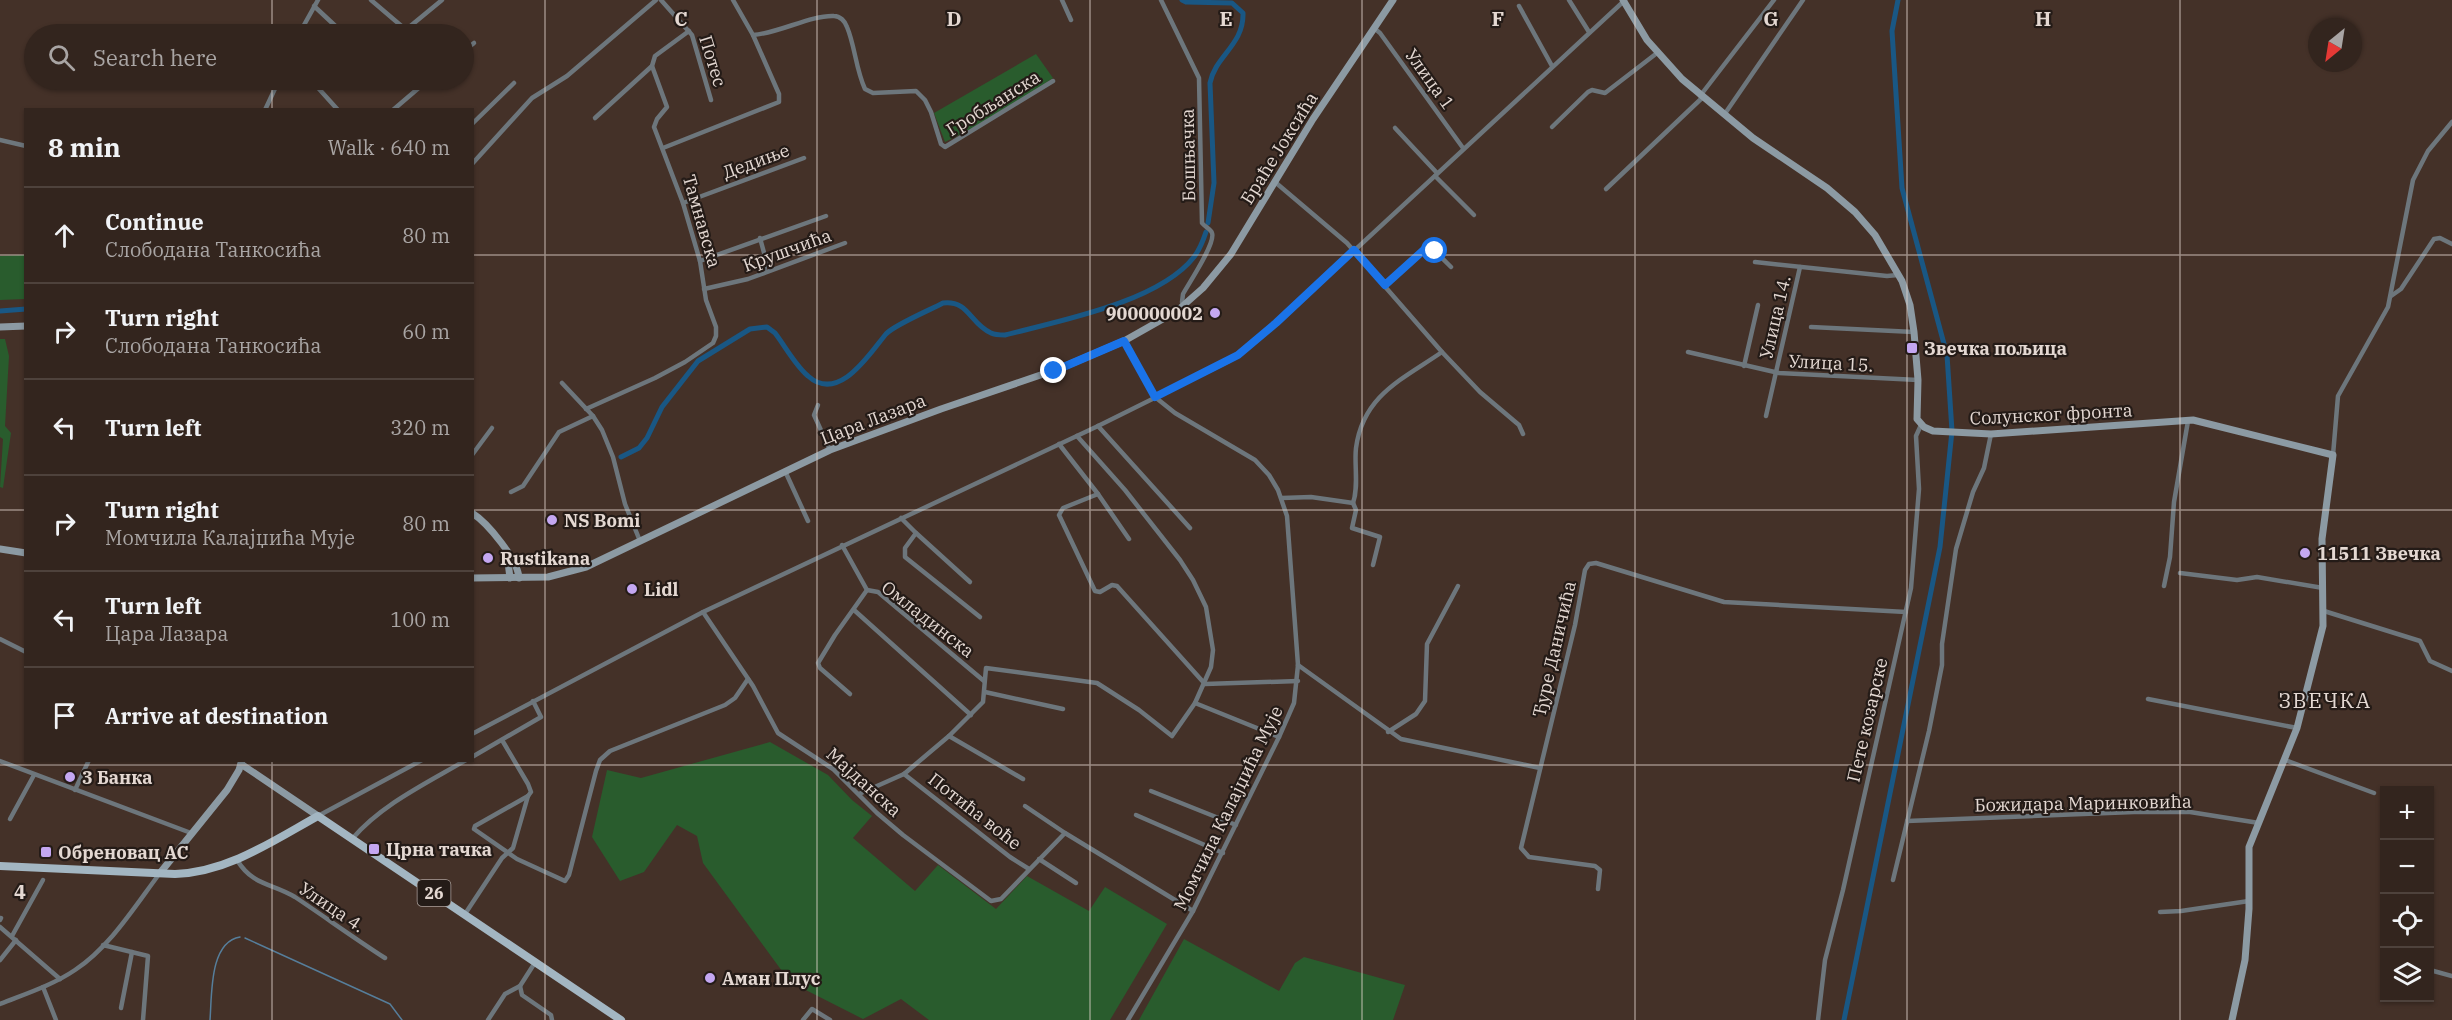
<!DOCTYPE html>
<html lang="en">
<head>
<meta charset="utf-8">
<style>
  :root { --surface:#33251e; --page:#3b2d27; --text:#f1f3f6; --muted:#a9a5a4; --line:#4e423c }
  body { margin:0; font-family:"IBM Plex Serif",serif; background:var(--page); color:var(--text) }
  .controls { position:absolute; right:18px; bottom:18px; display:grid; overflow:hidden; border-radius:0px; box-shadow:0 2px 4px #0004 }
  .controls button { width:54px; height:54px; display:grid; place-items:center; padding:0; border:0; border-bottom:2px solid var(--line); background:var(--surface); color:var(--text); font:30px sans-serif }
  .compass { position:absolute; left:2308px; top:18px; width:54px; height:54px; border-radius:50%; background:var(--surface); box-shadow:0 2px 4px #0004; rotate:210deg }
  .stop { position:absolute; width:18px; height:18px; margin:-14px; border:4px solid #1a73e8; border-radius:50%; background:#fff }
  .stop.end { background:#1a73e8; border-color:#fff; box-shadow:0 2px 6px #0008 }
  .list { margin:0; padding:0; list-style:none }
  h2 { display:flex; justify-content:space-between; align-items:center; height:78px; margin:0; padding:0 24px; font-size:26px }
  h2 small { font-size:20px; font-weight:400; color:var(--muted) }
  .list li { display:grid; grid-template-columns:39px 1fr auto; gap:18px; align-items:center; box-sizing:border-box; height:96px; padding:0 24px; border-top:2px solid var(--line) }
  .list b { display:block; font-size:22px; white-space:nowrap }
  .list p { margin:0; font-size:20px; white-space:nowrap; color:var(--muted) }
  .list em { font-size:20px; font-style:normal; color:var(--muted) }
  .icon { flex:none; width:33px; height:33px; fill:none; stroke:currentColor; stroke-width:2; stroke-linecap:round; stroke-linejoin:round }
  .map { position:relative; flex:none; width:2452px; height:1020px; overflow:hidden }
  .search { position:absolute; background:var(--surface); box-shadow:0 2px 4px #0004; left:24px; top:24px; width:450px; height:66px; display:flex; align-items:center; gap:15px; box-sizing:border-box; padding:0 21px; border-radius:33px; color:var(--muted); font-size:22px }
  .panel { position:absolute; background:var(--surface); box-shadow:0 2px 4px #0004; left:24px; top:108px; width:450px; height:654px; border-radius:0px }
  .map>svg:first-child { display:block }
  .green { fill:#295c2d }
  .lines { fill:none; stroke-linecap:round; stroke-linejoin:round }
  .stream { stroke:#567e9b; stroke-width:1.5 }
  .canal { stroke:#195784; stroke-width:5 }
  .street { stroke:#6d767c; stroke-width:4.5 }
  .secondary { stroke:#8c9aa3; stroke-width:7 }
  .primary { stroke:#a3b6c2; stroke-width:8 }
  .route { stroke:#1a73e8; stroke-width:8 }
  .grid { fill:none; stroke:#e4d8d2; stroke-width:1.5; stroke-opacity:0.55 }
  .poi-dot { fill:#c4a7f1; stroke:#241b17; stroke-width:2 }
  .labels { text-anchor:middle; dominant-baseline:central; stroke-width:4.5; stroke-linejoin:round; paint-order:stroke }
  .shield { fill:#241b17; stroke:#aa9f9a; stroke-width:1.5 }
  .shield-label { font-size:16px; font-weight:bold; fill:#e4d8d2 }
  .street-label { font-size:18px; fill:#e4d8d2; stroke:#241b17 }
  .poi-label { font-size:18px; font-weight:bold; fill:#e4d8d2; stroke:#241b17; text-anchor:start }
  .quarter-label { font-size:21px; letter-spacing:1.5px; fill:#e4d8d2; stroke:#241b17 }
  .grid-label { font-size:20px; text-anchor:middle; font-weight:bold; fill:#e4d8d2; stroke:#241b17; stroke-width:4.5; stroke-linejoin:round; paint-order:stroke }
</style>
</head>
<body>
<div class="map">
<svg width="2452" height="1020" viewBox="0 0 2452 1020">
  <rect width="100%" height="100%" fill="#443128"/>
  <!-- green -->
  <g class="green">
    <polygon points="1036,54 1053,78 997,116 945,142 934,113"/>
    <polygon points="25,255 25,299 0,300 0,256"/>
    <polygon points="0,339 5,339 9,356 5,426 11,433 3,488 0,487 3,439 0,437"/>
    <polygon points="770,742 828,775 852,800 872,816 853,838 915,891 938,865 996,909 1027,876 1089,911 1105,887 1167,924 1110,1020 929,1020 901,999 863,1019 790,982 703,863 697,836 677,825 644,872 620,881 592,837 607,770 641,778"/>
    <polygon points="1184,939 1279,991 1295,963 1304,957 1405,985 1393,1020 1139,1020"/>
  </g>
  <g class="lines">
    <!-- stream -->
    <g class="stream">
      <polyline points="245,938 390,1004 402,1020"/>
      <path d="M210 1020C212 996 209 942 240 937"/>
    </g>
    <!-- canal -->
    <g class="canal">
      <path d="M1182 0 1186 2 1232 3 1243 13C1244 45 1215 56 1210 83L1214 183 1208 223"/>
      <polyline points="0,311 26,309"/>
      <path d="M621 457 639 448 647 438 662 407 698 361 750 329 767 327 775 333C785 346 795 365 808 376 839 404 870 353 886 334 894 325 930 310 943 303 969 300 970 324 991 333 995 335 1001 335 1005 335 1059 321 1159 302 1194 257 1200 249 1203 241 1206 232"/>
      <polyline points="1844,1020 1940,547 1952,431 1947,355 1902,188 1892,31 1898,0"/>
    </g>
    <!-- street -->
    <g class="street">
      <polyline points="371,0 405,29 408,28 442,0"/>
      <polyline points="661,0 692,35 711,100"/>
      <polyline points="1062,0 1071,20"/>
      <path d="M1161 0 1199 78 1202 223C1205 227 1211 229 1212 233 1216 243 1189 283 1183 294L1182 302 1184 305"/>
      <polyline points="1569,0 1589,32"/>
      <polyline points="314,6 344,34"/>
      <polyline points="1519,6 1552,66"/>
      <polyline points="1374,28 1380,33 1463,148"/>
      <polyline points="299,34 318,0"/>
      <path d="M753 35C780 33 810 15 834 16 840 16 845 21 847 27 855 46 856 70 865 89L873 93 916 91 925 100 931 112 941 144 945 147 1053 81"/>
      <polyline points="464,51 474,43"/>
      <polyline points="311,80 338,110"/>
      <polyline points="387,80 392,84"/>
      <polyline points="1700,96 1774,0"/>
      <polyline points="265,110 279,80"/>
      <polyline points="393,110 428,80"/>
      <polyline points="1724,115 1803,0"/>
      <polyline points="595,118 652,66"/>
      <polyline points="472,124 514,83"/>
      <polyline points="1552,127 1588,92 1592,90 1605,93 1657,53"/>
      <polyline points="1395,128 1437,173"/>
      <polyline points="0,140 26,146"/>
      <polyline points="663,148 779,102 779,94 753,35 733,0"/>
      <polyline points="472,164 532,98 567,76 656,0"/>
      <polyline points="1435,176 1474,215"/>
      <polyline points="1275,182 1347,243 1442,352 1480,392 1519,425 1523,434"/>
      <polyline points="1606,189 1702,98"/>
      <polyline points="683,203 804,158"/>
      <polyline points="760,238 766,260 764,273"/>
      <polyline points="700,261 826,216"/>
      <polyline points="1755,262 1887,276 1898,275"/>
      <polyline points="1385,285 1427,247 1432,248 1451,267"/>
      <polyline points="704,289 748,279 845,243"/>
      <polyline points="2391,296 2401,289 2434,239 2440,238 2452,244"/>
      <polyline points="1811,327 1914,332"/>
      <polyline points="1124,341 1155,397 1175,413 1255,460 1269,475 1278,490 1287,516 1298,665 1294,703 1279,737 1193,911 1128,1020"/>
      <polyline points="1688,352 1779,373 1918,380"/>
      <polyline points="1744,366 1758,305"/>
      <polyline points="562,383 593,416 602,430 613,457 625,504 640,541"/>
      <polyline points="818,405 814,415 830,450"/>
      <polyline points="586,409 655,378 685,362 713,343 716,336 716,327 706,300 700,261 683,203 654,127 657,119 667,107 652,66 655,56 689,31"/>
      <polyline points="1766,416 1800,267"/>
      <polyline points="1098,426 1190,528"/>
      <polyline points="1059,444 1098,494 1129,539"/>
      <polyline points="472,455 492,428"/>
      <polyline points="2333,455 2338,396 2388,307 2413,180 2428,151 2452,122"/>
      <polyline points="785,471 808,521"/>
      <polyline points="511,492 523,486 559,432 593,416"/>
      <polyline points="1098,494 1063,508 1059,515 1095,591 1100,592 1112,585 1117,586 1205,684 1298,681"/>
      <polyline points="1282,498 1311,497 1353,503"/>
      <path d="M1353 503C1359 486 1354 465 1356 448 1363 395 1403 379 1442 352"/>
      <polyline points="1353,503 1356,510 1352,528 1380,537 1373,565"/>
      <polyline points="901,518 916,533 970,582"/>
      <polyline points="916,533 905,548 905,557 980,617"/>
      <polyline points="842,545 867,590"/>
      <polyline points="2180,573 2237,580 2257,577 2323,588"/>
      <polyline points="2164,586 2170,557 2174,502 2188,421"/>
      <polyline points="867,590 878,592 984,681"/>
      <polyline points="854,610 971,715"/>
      <polyline points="2324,611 2420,641 2430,661 2452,671"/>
      <polyline points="703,612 753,686 778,733 833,769 877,813 903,835 991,901 1001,899 1065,833 1193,911"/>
      <polyline points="0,639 26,652"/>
      <polyline points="1298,665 1401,739 1540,768"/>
      <polyline points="985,692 1063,709"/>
      <polyline points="850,694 820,668 818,663 835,635 867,590"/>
      <polyline points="2148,699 2297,728"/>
      <polyline points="1195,703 1279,737"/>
      <polyline points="1388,732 1416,714 1425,701 1427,644 1458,586"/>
      <polyline points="472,734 703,612 1098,426 1229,361 1276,323 1625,0"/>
      <polyline points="472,757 541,717 533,701"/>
      <polyline points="2285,760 2374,793"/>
      <polyline points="0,761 191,833"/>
      <polyline points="904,774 1010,857 1029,869"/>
      <polyline points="1023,779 949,736 983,702 986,668 1097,683 1139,710 1172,736 1195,703 1211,667 1213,650 1206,607 1193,580 1180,560 1125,490 1077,436"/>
      <polyline points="75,790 89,760"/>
      <polyline points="1151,791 1236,825"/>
      <polyline points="859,794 904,774 949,736"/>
      <polyline points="528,796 475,826 474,829 517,859 565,881 569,875 596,771 600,760 610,751 725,705 735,698 748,679"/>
      <polyline points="1025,806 1065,833"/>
      <polyline points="1136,815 1223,853"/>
      <polyline points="318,816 422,760"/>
      <polyline points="10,819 34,775"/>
      <polyline points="1907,821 2134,812 2190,812 2259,823"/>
      <path d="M352 839C382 804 427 783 466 760"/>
      <polyline points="1039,859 1076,883"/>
      <path d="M237 860C253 886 272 883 295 897 325 917 354 938 385 958"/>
      <polyline points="1893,880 1929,731 1942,665 1942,644 1956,549 1973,492 1984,468 1991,434"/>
      <polyline points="1598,889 1600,870 1595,866 1529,857 1521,848 1575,625 1585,570 1589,564 1596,563 1724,602 1906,612"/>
      <polyline points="2160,912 2181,911 2249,901"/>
      <polyline points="465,914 502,858 513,848 528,796 531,792 528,784 502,740"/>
      <polyline points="0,920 1,918"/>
      <polyline points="0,927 60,979"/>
      <polyline points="12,936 43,880"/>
      <polyline points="103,945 148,956 143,1020"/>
      <polyline points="0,960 16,940"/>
      <polyline points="2430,970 2452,976"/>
      <polyline points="520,986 522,995 551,1015 552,1020"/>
      <polyline points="43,987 56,1020"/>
      <path d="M0 1004C25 994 53 985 75 970 110 947 135 906 160 873"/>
      <polyline points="121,1008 132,952"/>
      <polyline points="488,1020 505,994 520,986 536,961"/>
      <polyline points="803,1020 812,1009 830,1020"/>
      <polyline points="1818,1020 1825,960 1843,890 1911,588 1919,489 1916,436 1921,425"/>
    </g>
    <!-- secondary -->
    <g class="secondary">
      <polyline points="1623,0 1647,40 1682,79 1753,138 1827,188 1855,212 1875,235 1902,281 1910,305 1914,332 1918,380 1917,419 1924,427 1933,431 1991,434 2193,420 2333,455 2322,539 2323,626 2297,728 2249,847 2249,909 2245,960 2232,1020"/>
      <polyline points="0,327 26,326"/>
      <path d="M472 513C488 523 518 560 519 578"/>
      <polyline points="0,549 26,553"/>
      <polyline points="507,554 510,578"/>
      <polyline points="472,578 548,577 586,567 830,450 941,409 1061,368 1124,341 1177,311 1203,288 1231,254 1313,119 1393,0"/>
      <polyline points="241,764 318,816"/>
      <polyline points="160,873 227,790 239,770 242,760"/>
    </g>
    <!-- primary -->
    <path class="primary" d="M0 866 175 874C228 872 273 841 318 816L621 1020"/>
  </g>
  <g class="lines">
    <!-- route -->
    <polyline class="route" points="1054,371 1124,341 1155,397 1238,355 1276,323 1354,250 1385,285 1426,248 1430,247 1435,251"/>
  </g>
  <!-- grid -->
  <path class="grid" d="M272 0V34M545 0V1020M817 0V1020M1090 0V1020M1362 0V1020M1635 0V1020M1907 0V1020M2180 0V1020M272 80V110M0 255H26M472 255H2452M0 510H26M472 510H2452M272 760V1020M0 765H2452"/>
  <!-- markers -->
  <g class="poi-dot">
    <circle cx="1215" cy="313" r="6"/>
    <rect x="1906" y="342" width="12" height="12" rx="3"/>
    <circle cx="552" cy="520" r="6"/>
    <circle cx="2305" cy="553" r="6"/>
    <circle cx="488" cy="558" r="6"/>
    <circle cx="632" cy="589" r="6"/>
    <circle cx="70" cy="777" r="6"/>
    <rect x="368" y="843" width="12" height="12" rx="3"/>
    <rect x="40" y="846" width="12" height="12" rx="3"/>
    <circle cx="710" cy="978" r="6"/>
  </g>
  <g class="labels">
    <!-- shield labels -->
    <rect class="shield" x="417.5" y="880" width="33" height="26" rx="4.5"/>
    <g class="shield-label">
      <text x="434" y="893">26</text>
    </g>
    <!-- street labels -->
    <g class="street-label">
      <text transform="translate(713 61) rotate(73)">Потес</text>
      <text transform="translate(1430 79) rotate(54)">Улица 1</text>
      <text transform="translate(993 103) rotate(-32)">Гробљанска</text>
      <text transform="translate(1279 148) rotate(-58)">Браће Јоксића</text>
      <text transform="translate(1188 155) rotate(-91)">Бошњачка</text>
      <text transform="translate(756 161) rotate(-20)">Дедиње</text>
      <text transform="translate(702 221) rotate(74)">Тамнавска</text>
      <text transform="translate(787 250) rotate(-20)">Крушчића</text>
      <text transform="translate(1775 317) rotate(-77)">Улица 14.</text>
      <text transform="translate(1831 363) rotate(3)">Улица 15.</text>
      <text transform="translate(2051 414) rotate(-3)">Солунског фронта</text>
      <text transform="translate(873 419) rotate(-21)">Цара Лазара</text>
      <text transform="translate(928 619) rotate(38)">Омладинска</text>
      <text transform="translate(1554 649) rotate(-77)">Ђуре Даничића</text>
      <text transform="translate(1867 720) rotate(-77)">Пете козарске</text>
      <text transform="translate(864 782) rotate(42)">Мајданска</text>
      <text transform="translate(2083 803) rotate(-1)">Божидара Маринковића</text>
      <text transform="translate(1228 808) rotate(-64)">Момчила Калајџића Мује</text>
      <text transform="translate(975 811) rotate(38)">Потића воће</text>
      <text transform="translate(332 907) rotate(34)">Улица 4.</text>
    </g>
    <!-- poi labels -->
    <g class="poi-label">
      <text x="1203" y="313" text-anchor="end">900000002</text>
      <text x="1924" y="348">Звечка пољица</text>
      <text x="564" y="520">NS Bomi</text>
      <text x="2317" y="553">11511 Звечка</text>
      <text x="500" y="558">Rustikana</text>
      <text x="644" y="589">Lidl</text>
      <text x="82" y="777">3 Банка</text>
      <text x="386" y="849">Црна тачка</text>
      <text x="58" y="852">Обреновац АС</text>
      <text x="722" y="978">Аман Плус</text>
    </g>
    <!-- quarter labels -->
    <g class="quarter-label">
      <text x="2325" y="700">ЗВЕЧКА</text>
    </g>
  </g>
  <g class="grid-label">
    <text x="681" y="26">C</text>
    <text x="954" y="26">D</text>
    <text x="1226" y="26">E</text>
    <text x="1498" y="26">F</text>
    <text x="1771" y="26">G</text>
    <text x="2043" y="26">H</text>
    <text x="20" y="899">4</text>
  </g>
</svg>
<div class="controls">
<button>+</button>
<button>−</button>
<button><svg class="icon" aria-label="locate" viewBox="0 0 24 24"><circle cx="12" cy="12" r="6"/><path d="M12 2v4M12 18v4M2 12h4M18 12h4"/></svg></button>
<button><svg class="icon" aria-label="layers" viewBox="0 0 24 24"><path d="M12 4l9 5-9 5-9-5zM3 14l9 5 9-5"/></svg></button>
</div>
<svg class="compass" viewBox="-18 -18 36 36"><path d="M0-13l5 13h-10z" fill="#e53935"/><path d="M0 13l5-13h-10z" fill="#a9a5a4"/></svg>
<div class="stop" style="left:1435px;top:251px"></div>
<div class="stop end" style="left:1054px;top:371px"></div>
<div class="search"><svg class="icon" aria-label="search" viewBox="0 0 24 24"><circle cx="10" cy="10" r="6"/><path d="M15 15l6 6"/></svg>Search here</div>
<section class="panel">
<h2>8 min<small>Walk · 640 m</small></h2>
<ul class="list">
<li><svg class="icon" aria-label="ahead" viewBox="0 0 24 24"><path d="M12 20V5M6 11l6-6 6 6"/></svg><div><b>Continue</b><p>Слободана Танкосића</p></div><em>80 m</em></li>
<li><svg class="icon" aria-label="right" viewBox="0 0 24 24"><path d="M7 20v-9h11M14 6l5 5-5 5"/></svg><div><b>Turn right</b><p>Слободана Танкосића</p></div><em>60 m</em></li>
<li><svg class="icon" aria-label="left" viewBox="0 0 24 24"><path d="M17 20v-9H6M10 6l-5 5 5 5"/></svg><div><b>Turn left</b></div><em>320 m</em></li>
<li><svg class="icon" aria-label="right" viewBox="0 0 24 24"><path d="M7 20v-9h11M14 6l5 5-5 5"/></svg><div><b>Turn right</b><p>Момчила Калајџића Мује</p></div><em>80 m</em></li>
<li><svg class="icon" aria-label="left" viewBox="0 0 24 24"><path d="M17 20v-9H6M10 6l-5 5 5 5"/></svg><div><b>Turn left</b><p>Цара Лазара</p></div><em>100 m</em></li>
<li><svg class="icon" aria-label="arrive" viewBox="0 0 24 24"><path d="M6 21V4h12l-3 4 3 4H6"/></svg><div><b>Arrive at destination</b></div></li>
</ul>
</section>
</div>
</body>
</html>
